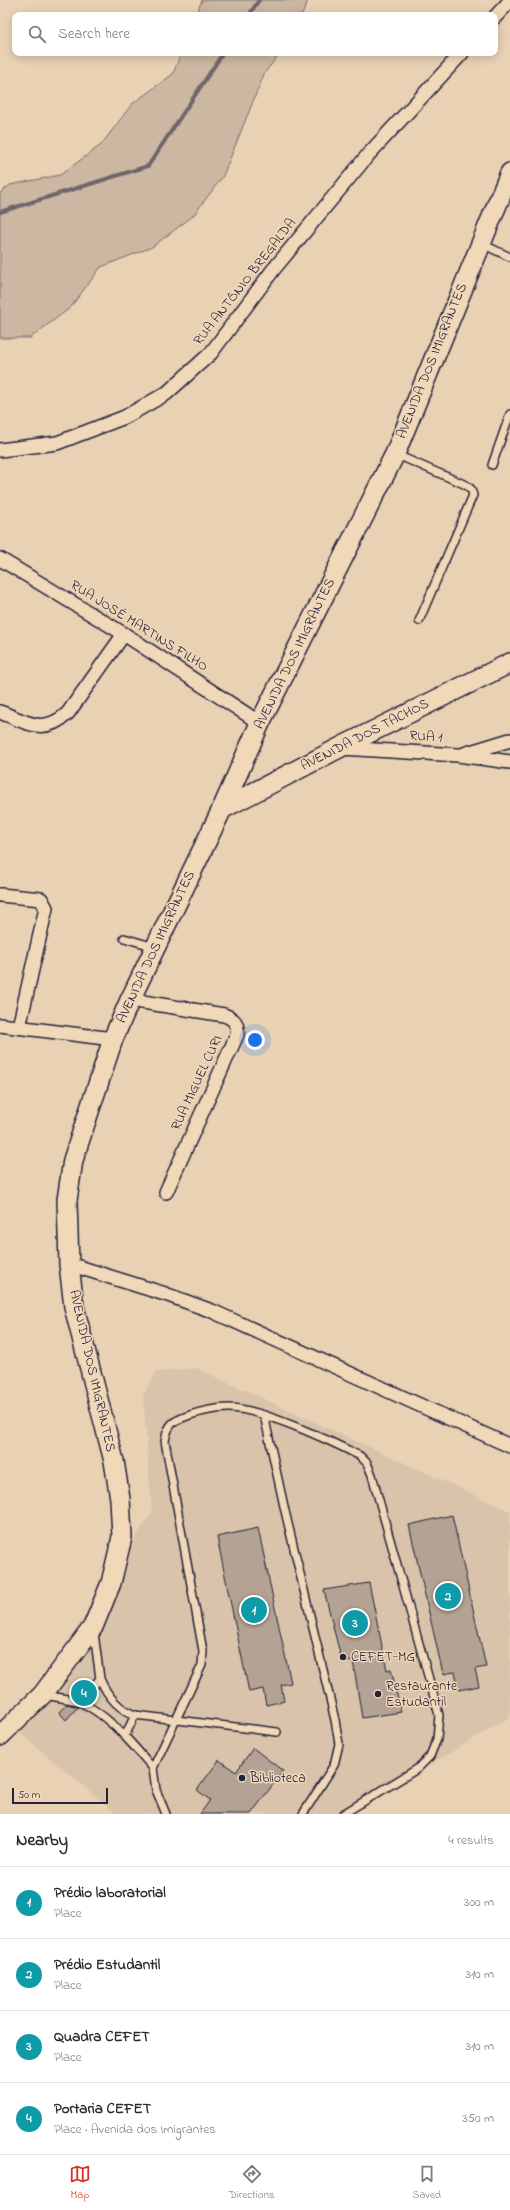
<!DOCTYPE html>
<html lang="en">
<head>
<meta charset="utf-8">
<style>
  :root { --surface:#fff; --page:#f2f2f3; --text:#2b2b33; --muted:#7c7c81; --line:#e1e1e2; --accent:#d93025 }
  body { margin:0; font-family:"Indie Flower",sans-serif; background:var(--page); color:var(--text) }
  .scale { position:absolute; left:12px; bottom:10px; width:96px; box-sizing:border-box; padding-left:4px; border:2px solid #22223b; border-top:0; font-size:11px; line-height:14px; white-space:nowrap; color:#22223b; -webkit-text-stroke:3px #f1d8b9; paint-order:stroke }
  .you { position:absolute; left:255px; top:1040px; width:14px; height:14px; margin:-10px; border:3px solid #fff; border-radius:50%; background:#1a73e8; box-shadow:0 0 0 6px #1a73e833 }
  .badge { display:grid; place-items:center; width:26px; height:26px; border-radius:50%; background:var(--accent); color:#fff; font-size:13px; font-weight:700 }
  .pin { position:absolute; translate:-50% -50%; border:2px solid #fff; box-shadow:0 1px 4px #0006 }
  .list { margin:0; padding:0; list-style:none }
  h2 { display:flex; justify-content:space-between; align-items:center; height:52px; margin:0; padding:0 16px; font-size:17px }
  h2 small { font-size:13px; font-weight:400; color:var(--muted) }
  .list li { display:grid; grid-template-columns:26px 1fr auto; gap:12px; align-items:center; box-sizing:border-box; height:72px; padding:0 16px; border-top:1px solid var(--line) }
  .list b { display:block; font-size:15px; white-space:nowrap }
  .list p { margin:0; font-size:13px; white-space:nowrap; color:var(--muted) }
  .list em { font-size:13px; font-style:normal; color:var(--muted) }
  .icon { flex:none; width:22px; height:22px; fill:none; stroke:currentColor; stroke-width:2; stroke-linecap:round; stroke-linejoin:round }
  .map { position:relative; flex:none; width:510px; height:1814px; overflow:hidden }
  .search { position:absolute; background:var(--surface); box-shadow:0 2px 10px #0003; left:12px; right:12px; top:12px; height:44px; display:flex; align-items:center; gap:10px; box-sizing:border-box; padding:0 14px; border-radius:8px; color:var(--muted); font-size:15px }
  .sheet { height:340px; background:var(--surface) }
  nav { display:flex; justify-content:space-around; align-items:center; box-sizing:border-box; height:56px; border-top:1px solid var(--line); background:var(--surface); font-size:11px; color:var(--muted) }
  nav a { display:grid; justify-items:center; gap:2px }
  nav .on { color:var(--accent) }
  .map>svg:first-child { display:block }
  .built { fill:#d9c3aa }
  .green { fill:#cbb7a2; stroke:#766c6e }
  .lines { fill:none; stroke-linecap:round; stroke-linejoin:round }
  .stream { stroke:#6f656a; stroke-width:4 }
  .building { fill:#b4a394; stroke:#22223b }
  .lane-casing { stroke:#22223b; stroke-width:10 }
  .street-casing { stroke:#22223b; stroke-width:16 }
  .secondary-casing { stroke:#22223b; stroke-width:22 }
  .lane { stroke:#f1d8b9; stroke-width:7 }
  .street { stroke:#f1d8b9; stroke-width:13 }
  .secondary { stroke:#f1d8b9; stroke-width:19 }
  .poi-dot { fill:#22223b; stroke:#f1d8b9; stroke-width:1.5 }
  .labels { text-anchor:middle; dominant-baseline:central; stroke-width:3; stroke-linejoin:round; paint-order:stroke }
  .street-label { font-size:14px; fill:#22223b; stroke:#f1d8b9 }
  .poi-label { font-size:14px; fill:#22223b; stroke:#f1d8b9; text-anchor:start }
</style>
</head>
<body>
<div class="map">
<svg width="510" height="1814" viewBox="0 0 510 1814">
  <rect width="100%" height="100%" fill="#e9d1b4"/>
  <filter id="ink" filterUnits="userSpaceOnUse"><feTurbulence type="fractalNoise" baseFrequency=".025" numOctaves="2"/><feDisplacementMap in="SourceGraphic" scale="8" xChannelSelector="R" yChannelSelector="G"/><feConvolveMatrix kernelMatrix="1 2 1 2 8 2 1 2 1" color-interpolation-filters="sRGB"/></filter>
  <g filter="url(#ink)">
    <!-- built -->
    <polygon class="built" points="196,1368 510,1511 510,1717 348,1814 117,1814 13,1727 152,1512 143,1396 156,1372"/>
    <!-- green -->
    <g class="green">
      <polygon points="202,0 308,0 302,15 196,15"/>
      <polygon points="181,53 280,53 264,74 223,176 193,216 152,247 101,267 70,308 30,338 0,338 0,193 10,185 60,175 101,145 132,104 173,74"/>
    </g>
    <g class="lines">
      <!-- stream -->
      <g class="stream">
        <polyline points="249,15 259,0"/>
        <polyline points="0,212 148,166 223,53"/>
      </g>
    </g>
    <!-- building -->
    <g class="building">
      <polygon points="452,1515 486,1667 475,1669 479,1686 459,1690 455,1672 443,1674 409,1525"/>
      <polygon points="258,1528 291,1683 281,1685 284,1701 266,1705 263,1689 249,1692 217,1537"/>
      <polygon points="369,1583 387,1670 391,1669 401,1712 362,1718 353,1661 342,1662 324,1590"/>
      <polygon points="67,1704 78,1707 66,1720 59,1712"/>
      <polygon points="253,1748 283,1771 251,1814 200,1814 210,1800 197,1790 219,1760 236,1772"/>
    </g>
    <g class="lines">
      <!-- lane casing -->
      <g class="lane-casing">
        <g id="lane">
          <polyline points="482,244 510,257"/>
          <polyline points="395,454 466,485 471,489 473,495 419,621"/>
          <polyline points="492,465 510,414"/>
          <polyline points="124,938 155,947"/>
          <polyline points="264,1415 285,1511 335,1720 339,1744 334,1765 303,1814"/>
          <path d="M100 1679C107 1695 118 1709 135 1715L277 1732"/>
          <polyline points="45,1695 78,1701 100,1679 94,1633"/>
          <path d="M78 1701C109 1715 131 1743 153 1768"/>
          <polyline points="125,1736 135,1715"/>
          <path d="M166 1814 156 1790 153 1768 202 1665 203 1651 165 1441C168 1423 173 1421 190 1415 203 1411 215 1408 229 1408 260 1408 331 1441 360 1456L367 1463 372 1475 439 1715 437 1739 430 1756 417 1769 343 1814"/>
        </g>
      </g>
      <!-- street casing -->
      <g class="street-casing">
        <g id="street">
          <polyline points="495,17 510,1"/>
          <polyline points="0,450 57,443 125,417 167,393 211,353 273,270 368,155 462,53"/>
          <polyline points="0,559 124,634 260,723"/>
          <path d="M0 712C27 722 43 736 68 713L124 634"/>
          <polyline points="341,748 458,755 510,762"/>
          <polyline points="464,754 510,740"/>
          <polyline points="0,895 41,899 46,908 19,1027"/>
          <path d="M130 1000 224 1015C235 1019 238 1024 237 1035L166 1192"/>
          <polyline points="0,1025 113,1039"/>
          <polyline points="69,1264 165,1294 212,1311 510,1446"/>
        </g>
      </g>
      <!-- secondary casing -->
      <g class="secondary-casing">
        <g id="secondary">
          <polyline points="222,809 339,748 510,663"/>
          <polyline points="0,1736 43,1694 93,1627 111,1583 122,1537 120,1499 114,1461 74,1307 69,1264 67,1200 73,1160 113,1039 130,1000 222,809 260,723 395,454 510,173"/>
        </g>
      </g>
      <!-- lane -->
      <use href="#lane" class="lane"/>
      <!-- street -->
      <use href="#street" class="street"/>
      <!-- secondary -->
      <use href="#secondary" class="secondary"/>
    </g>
  </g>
  <!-- markers -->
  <g class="poi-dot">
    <circle cx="343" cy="1657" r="4"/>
    <circle cx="378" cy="1694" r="4"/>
    <circle cx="242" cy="1778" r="4"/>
  </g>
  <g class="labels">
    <!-- street labels -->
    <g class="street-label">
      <text transform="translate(245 282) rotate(-52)">RUA ANTÔNIO BREGALDA</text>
      <text transform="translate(432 361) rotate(-68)">AVENIDA DOS IMIGRANTES</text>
      <text transform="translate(139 626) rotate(32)">RUA JOSÉ MARTINS FILHO</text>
      <text transform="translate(295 654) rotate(-64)">AVENIDA DOS IMIGRANTES</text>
      <text transform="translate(365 735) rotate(-27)">AVENIDA DOS TACHOS</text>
      <text transform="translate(426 737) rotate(4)">RUA 1</text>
      <text transform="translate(156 947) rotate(-65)">AVENIDA DOS IMIGRANTES</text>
      <text transform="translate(197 1083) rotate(-65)">RUA MIGUEL CURI</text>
      <text transform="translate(92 1371) rotate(77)">AVENIDA DOS IMIGRANTES</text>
    </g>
    <!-- poi labels -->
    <g class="poi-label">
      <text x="351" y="1657">CEFET-MG</text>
      <text x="386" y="1686">Restaurante<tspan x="386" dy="16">Estudantil</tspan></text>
      <text x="250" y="1778">Biblioteca</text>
    </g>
  </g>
</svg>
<div class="scale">50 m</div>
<div class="you"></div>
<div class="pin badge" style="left:254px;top:1610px;background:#0f9aa8">1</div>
<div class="pin badge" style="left:448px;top:1596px;background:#0f9aa8">2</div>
<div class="pin badge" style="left:355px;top:1623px;background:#0f9aa8">3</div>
<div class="pin badge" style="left:84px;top:1693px;background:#0f9aa8">4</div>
<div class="search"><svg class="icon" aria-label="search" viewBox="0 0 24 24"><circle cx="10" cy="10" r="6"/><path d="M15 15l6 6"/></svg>Search here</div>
</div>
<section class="sheet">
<h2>Nearby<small>4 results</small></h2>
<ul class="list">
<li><span class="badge" style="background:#0f9aa8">1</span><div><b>Prédio laboratorial</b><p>Place</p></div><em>300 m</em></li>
<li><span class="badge" style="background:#0f9aa8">2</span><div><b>Prédio Estudantil</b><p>Place</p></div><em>310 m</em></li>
<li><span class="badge" style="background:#0f9aa8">3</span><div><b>Quadra CEFET</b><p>Place</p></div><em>310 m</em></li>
<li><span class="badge" style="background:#0f9aa8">4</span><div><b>Portaria CEFET</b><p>Place · Avenida dos Imigrantes</p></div><em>350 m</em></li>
</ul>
</section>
<nav>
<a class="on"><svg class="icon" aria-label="map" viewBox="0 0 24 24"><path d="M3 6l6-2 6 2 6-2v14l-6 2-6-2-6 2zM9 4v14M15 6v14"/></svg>Map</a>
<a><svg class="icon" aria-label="directions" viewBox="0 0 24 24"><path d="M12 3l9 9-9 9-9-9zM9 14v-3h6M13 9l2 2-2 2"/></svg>Directions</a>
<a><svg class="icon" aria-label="saved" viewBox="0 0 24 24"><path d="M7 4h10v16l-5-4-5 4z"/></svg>Saved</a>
</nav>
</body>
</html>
